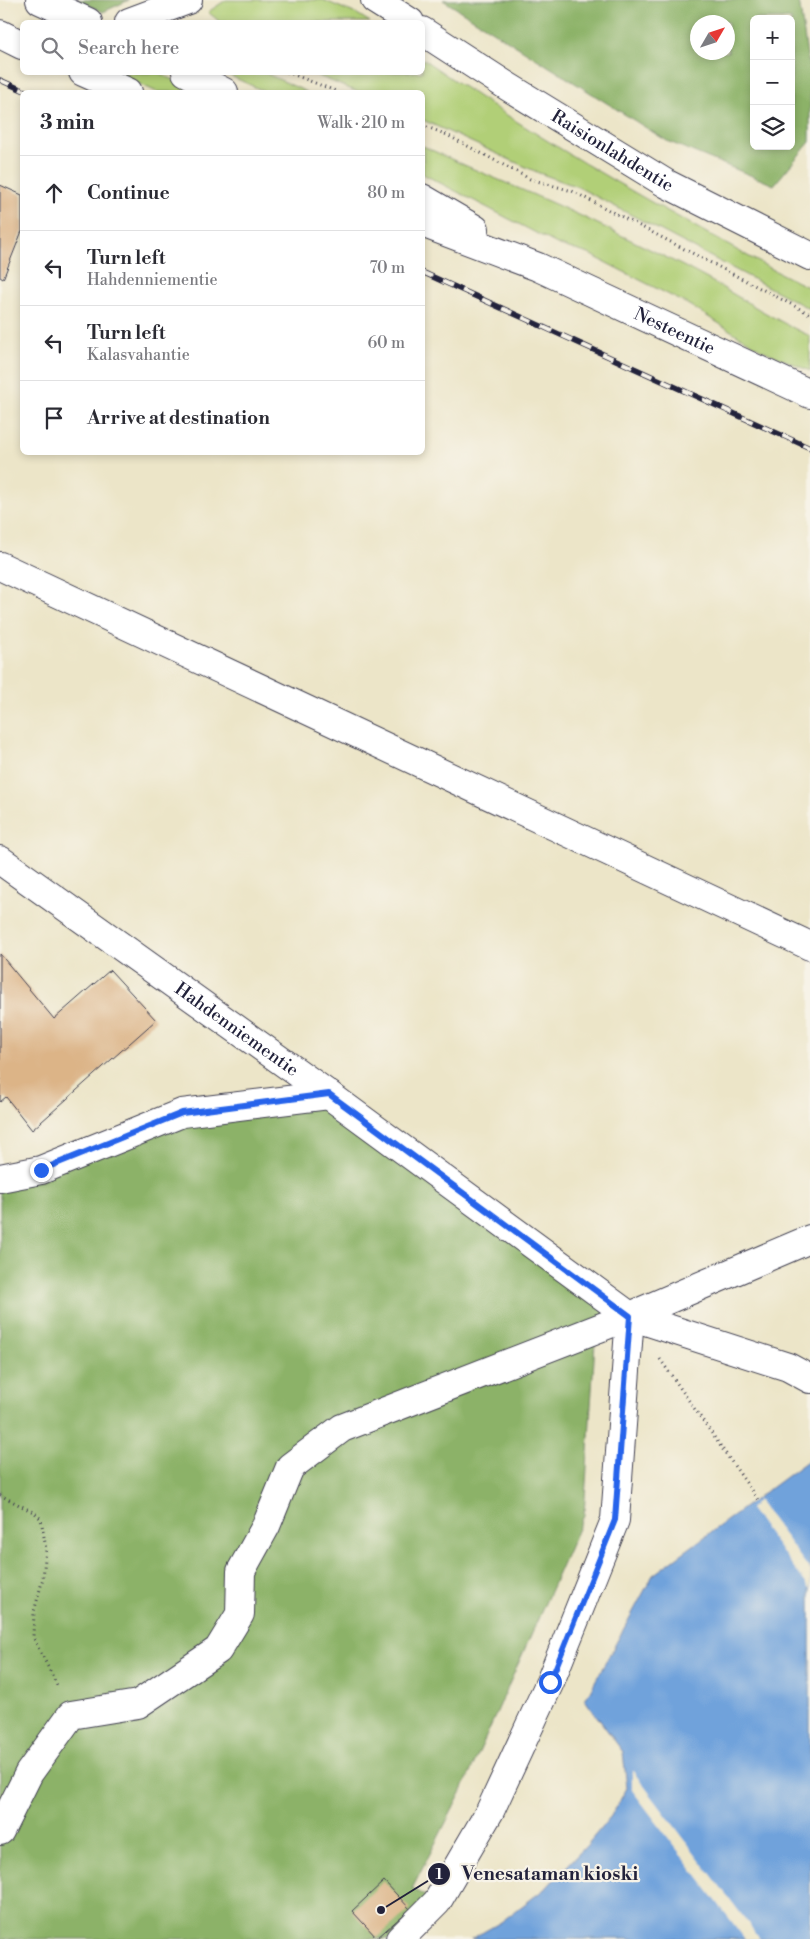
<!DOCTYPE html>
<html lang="en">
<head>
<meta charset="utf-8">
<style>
  :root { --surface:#fff; --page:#f2f2f3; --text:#2b2b33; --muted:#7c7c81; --line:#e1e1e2 }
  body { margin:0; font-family:"Libre Bodoni",serif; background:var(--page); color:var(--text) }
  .controls { position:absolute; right:15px; top:15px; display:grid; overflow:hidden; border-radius:8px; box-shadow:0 2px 8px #0003 }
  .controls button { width:45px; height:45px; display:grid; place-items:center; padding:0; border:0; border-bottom:1px solid var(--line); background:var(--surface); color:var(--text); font:25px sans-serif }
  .compass { position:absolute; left:690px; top:15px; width:45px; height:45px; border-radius:50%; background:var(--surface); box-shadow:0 2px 8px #0003; rotate:51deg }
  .stop { position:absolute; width:15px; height:15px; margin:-11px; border:4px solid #2563eb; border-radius:50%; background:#fff }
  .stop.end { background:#2563eb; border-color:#fff; box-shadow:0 1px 5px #0008 }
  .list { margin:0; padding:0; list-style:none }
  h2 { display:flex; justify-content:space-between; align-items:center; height:65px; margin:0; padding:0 20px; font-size:21px }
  h2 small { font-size:16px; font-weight:400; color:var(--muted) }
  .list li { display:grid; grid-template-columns:32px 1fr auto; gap:15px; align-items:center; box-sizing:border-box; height:75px; padding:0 20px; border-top:1px solid var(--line) }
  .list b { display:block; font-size:19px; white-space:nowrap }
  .list p { margin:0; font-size:16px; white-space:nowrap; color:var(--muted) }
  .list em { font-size:16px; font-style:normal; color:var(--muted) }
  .icon { flex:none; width:28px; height:28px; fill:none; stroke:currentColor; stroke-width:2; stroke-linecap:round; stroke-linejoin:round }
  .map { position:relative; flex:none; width:810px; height:1939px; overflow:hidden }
  .search { position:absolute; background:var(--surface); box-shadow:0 2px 8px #0003; left:20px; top:20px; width:405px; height:55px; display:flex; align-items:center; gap:12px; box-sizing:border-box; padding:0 18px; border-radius:8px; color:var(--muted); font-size:19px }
  .panel { position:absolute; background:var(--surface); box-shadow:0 2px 8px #0003; left:20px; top:90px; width:405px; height:365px; border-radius:8px }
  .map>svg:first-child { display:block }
  .green { fill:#b1cf77; stroke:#6a7859 }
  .forest { fill:#8cb268; stroke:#576a52; fill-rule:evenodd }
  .water { fill:#70a2db; stroke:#49628b }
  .pier { fill:#ece5c8 }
  .building { fill:#dcb487 }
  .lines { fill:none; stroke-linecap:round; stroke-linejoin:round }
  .minor-casing { stroke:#403f50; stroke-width:30 }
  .major-casing { stroke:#403f50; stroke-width:30 }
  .path { stroke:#403f50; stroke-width:3; stroke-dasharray:1 4; stroke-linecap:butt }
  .minor { stroke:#fff; stroke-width:28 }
  .major { stroke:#fff; stroke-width:28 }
  .rail-casing { stroke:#22223b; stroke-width:5.5 }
  .rail { stroke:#f7f3e8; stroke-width:4; stroke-dasharray:11; stroke-linecap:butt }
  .route { stroke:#2563eb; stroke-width:6 }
  .labels { text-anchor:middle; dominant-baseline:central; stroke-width:4.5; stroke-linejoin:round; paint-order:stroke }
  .street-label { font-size:18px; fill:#22223b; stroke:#f7f3e8 }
  .leader { fill:none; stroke:#22223b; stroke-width:2 }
  .callout-dot { fill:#22223b; stroke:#f7f3e8; stroke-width:2 }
  .mark-label { font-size:15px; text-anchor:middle; font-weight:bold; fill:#fff }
  .callout-label { font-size:19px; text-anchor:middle; font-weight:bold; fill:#22223b; stroke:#f7f3e8; stroke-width:4.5; stroke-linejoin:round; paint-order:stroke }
</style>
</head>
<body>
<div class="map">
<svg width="810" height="1939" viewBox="0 0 810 1939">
  <rect width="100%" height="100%" fill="#f7f3e8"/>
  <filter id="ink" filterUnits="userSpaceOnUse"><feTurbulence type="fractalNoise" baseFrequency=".02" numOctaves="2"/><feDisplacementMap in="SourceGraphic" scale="10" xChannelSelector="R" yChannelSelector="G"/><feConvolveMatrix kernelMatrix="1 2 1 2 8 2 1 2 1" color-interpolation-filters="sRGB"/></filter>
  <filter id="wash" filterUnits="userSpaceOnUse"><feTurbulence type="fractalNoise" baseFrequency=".0096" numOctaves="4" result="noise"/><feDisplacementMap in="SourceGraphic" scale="20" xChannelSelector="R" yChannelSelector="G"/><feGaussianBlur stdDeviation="1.12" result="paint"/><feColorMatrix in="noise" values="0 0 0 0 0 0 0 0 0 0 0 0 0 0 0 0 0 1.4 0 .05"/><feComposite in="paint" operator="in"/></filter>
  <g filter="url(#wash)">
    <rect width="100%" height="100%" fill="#ece5c8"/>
    <!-- green -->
    <g class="green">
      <polygon points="226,0 323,0 359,15 370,22 220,22 208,12"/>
      <path d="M423 59C506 117 591 169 680 218 723 242 765 267 810 288V309L578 187 539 173 423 120 422 92H358L311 73 422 72Z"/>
      <polygon points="121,73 158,73 200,92 157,92 120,75"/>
      <polygon points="224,73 265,73 307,92 266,92"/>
      <path d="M423 146C483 175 546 198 606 228 641 245 677 262 711 281 744 300 775 320 810 336V371L762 350 689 305 589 254 559 245 423 174Z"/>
    </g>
    <!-- forest -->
    <g class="forest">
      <polygon points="78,0 129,0 103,12"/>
      <path d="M443 0H799L810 75V142L774 185 667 141ZM754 19H791V146H754ZM728 22V52H698V22Z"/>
      <polygon points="329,1095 630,1316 596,1328 584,1515 462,1791 412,1889 437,1902 400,1939 0,1939 0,1178 182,1113"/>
    </g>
    <!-- water -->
    <polygon class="water" points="810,1459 810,1939 471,1939 501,1922 547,1887 587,1845 611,1816 627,1788 623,1752 585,1700 653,1575"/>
    <!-- pier -->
    <g class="pier">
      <polygon points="758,1500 810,1570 810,1589 750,1509"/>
      <polygon points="632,1770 760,1939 761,1939 745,1939 632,1790"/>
    </g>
    <g id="blocks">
      <!-- building -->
      <g class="building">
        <polygon points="0,185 22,195 22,231 3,279 0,277"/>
        <polygon points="0,954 54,1019 110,970 156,1020 32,1130 6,1097 0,1102"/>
        <polygon points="384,1881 410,1909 377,1938 352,1911"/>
      </g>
    </g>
  </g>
  <g filter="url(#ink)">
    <use href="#blocks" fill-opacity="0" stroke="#403f50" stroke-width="1"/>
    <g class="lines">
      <!-- minor casing -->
      <g class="minor-casing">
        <g id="minor">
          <polyline points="0,566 810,946"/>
          <path id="s1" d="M0 860 329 1095 630 1316 810 1239"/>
          <polyline points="0,1178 41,1170 182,1113 329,1095"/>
          <polyline points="0,1831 29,1773 71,1715 138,1704 218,1650 240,1614 241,1571 266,1526 290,1467 342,1428 630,1316 788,1367 810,1379"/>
          <polyline points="400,1939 437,1902 490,1811 550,1682 615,1520 630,1316"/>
        </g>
      </g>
      <!-- major casing -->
      <g class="major-casing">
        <g id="major">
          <polyline points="40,0 88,22"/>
          <polyline points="375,0 410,22"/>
          <polyline points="129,22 188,0"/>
          <path id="s2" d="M422 31 507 86 667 184 810 256"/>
          <polyline points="0,34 22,45"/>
          <polyline points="83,72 128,92"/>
          <polyline points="186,72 224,92"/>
          <polyline points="422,198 475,229"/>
          <path id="s3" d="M422 223 538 267 810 394"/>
        </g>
      </g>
      <!-- path -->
      <g class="path">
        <polyline points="287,72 338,92"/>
        <polyline points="422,125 445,134 530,179 572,191 810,314"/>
        <polyline points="660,1359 758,1500"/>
        <polyline points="0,1495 35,1513 41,1519 46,1549 43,1578 34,1612 33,1637 58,1687"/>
      </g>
      <!-- minor -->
      <use href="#minor" class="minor"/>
      <!-- major -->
      <use href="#major" class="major"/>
      <!-- rail casing -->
      <g class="rail-casing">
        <g id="rail">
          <polyline points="0,80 27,92"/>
          <polyline points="422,272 810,448"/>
        </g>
      </g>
      <!-- rail -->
      <use href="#rail" class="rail"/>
    </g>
  </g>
  <g class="lines" filter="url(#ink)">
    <!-- route -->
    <polyline class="route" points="41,1170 182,1113 329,1094 630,1316 615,1520 550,1682"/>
  </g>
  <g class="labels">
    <!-- street labels -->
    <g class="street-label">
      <text stroke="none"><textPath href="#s2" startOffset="225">Raisionlahdentie</textPath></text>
      <text stroke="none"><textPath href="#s3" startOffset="275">Nesteentie</textPath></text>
      <text stroke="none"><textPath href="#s1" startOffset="291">Hahdenniementie</textPath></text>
    </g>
  </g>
  <!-- callouts -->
  <path class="leader" d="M381 1910L439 1874"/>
  <g class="callout-dot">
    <circle cx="381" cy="1910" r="5"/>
    <circle cx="439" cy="1874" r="12"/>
  </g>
  <g class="mark-label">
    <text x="439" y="1879">1</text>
  </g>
  <g class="callout-label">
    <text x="550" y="1880">Venesataman kioski</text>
  </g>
</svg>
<div class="controls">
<button>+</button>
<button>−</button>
<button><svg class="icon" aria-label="layers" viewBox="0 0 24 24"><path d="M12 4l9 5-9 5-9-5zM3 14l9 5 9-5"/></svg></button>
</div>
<svg class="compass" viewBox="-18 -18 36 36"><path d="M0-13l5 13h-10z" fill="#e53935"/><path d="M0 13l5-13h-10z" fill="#7c7c81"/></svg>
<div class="stop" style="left:550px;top:1682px"></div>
<div class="stop end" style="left:41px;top:1170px"></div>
<div class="search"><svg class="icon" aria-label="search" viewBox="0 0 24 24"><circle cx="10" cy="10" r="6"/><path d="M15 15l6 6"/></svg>Search here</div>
<section class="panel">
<h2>3 min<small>Walk · 210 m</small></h2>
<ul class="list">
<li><svg class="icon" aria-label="ahead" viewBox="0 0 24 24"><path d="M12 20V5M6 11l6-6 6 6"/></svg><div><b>Continue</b></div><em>80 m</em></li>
<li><svg class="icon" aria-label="left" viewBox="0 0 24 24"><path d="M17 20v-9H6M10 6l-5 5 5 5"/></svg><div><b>Turn left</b><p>Hahdenniementie</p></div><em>70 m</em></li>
<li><svg class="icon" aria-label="left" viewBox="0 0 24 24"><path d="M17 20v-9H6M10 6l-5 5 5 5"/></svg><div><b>Turn left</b><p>Kalasvahantie</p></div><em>60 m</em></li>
<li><svg class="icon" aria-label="arrive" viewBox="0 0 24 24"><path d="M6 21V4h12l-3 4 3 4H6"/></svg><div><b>Arrive at destination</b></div></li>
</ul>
</section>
</div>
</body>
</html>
